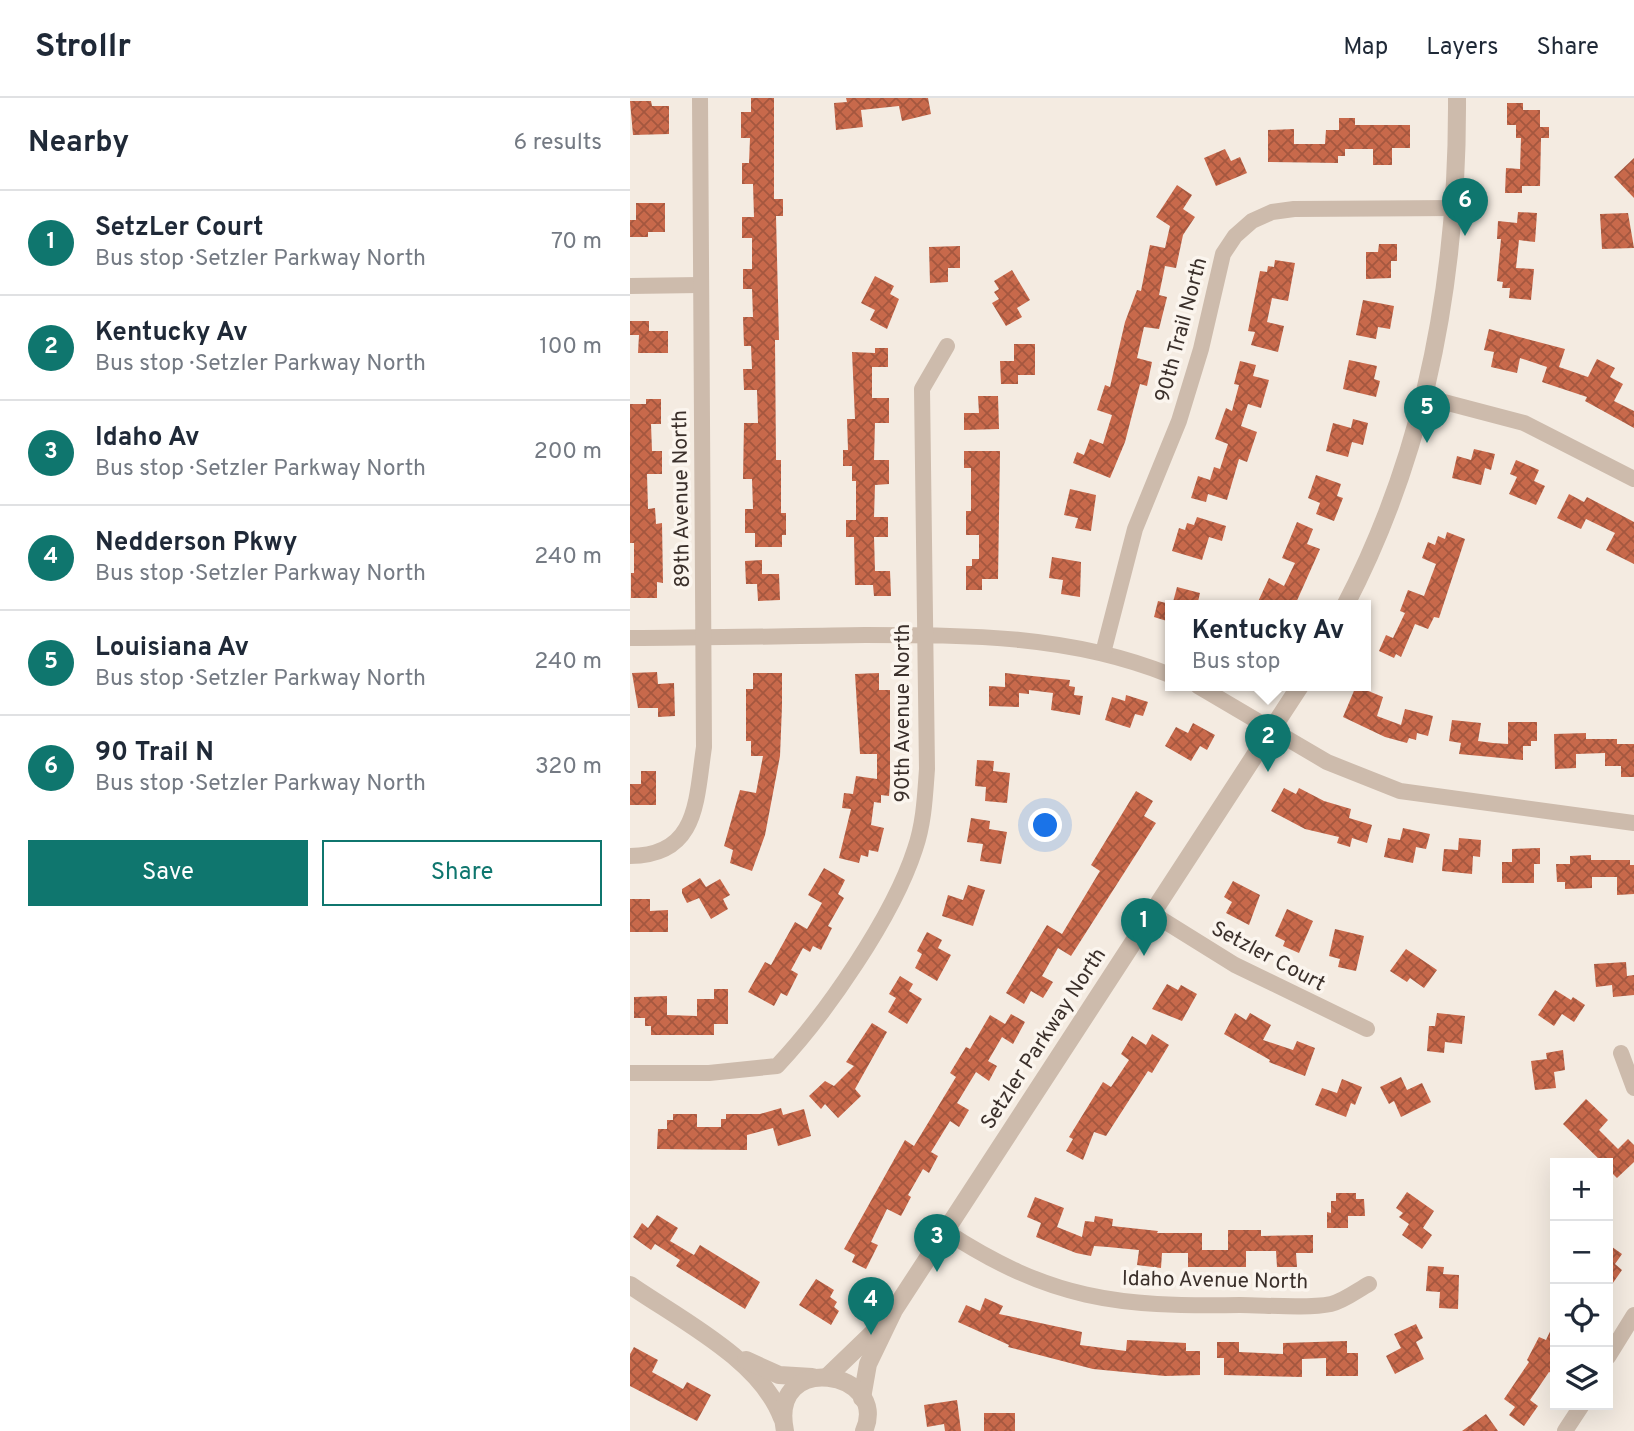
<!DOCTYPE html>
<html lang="en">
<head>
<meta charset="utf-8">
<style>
  :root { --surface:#fff; --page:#f2f2f3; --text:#1f2937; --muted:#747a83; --line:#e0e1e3; --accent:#0f766e }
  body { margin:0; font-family:Overpass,sans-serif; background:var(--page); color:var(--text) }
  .controls { position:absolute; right:21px; bottom:21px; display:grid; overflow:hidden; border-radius:0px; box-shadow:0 7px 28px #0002 }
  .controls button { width:63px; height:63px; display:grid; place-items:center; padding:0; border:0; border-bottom:2px solid var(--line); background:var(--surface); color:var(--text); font:35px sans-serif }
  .you { position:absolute; left:416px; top:728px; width:24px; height:24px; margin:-18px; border:5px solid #fff; border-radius:50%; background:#1a73e8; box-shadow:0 0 0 10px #1a73e833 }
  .badge { display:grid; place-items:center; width:46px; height:46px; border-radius:50%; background:var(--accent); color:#fff; font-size:23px; font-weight:700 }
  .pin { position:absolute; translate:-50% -58px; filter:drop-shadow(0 2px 4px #0008) }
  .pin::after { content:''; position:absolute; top:37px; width:24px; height:21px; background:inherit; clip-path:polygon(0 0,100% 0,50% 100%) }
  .popup { position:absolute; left:535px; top:502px; width:206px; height:91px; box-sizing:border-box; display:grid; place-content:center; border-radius:0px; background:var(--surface); filter:drop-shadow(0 2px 5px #0005); font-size:23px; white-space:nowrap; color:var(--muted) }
  .popup b { font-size:26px; color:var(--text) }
  .popup::after { content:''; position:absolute; left:50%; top:100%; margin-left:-14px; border:14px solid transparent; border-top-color:var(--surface) }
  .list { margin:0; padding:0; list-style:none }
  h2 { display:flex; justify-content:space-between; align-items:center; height:91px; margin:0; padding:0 28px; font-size:30px }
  h2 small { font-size:23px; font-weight:400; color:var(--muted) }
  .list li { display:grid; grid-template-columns:46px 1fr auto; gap:21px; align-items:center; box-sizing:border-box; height:105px; padding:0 28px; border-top:2px solid var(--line) }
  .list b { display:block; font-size:26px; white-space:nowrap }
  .list p { margin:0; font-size:23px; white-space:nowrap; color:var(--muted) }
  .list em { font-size:23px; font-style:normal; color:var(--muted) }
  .actions { display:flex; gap:14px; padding:21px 28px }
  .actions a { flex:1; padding:16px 0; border:2px solid var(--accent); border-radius:0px; text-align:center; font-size:24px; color:var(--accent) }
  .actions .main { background:var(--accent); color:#fff }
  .icon { flex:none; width:38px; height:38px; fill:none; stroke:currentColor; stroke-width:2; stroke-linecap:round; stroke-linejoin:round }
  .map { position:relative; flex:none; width:1004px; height:1333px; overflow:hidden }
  header { display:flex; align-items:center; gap:42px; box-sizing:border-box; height:98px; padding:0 35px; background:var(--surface); border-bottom:2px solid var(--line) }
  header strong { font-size:33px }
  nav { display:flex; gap:38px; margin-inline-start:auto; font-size:24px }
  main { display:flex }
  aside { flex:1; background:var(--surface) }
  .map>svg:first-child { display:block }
  .building { fill:url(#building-cross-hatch) }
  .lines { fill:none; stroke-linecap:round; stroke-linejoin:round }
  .minor { stroke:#cdbbac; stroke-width:16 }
  .tertiary { stroke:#cdbbac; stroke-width:18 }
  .labels { text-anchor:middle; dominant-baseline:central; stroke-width:7; stroke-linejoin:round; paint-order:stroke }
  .street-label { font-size:21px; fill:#3b302b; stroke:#fbf5ee }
</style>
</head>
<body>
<header>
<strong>Strollr</strong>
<nav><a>Map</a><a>Layers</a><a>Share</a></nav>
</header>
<main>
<aside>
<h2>Nearby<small>6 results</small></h2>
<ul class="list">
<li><span class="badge">1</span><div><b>SetzLer Court</b><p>Bus stop · Setzler Parkway North</p></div><em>70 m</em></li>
<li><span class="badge">2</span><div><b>Kentucky Av</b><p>Bus stop · Setzler Parkway North</p></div><em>100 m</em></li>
<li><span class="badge">3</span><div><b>Idaho Av</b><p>Bus stop · Setzler Parkway North</p></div><em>200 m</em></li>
<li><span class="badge">4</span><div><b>Nedderson Pkwy</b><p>Bus stop · Setzler Parkway North</p></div><em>240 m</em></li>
<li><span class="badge">5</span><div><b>Louisiana Av</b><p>Bus stop · Setzler Parkway North</p></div><em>240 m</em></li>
<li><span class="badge">6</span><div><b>90 Trail N</b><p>Bus stop · Setzler Parkway North</p></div><em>320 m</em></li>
</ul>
<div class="actions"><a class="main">Save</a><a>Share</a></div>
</aside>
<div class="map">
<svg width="1004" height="1333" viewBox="0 0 1004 1333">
  <defs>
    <pattern id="building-cross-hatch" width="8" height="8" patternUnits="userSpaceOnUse" patternTransform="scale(1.75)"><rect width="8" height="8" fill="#c8694b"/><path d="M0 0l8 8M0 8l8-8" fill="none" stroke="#a4573f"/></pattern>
  </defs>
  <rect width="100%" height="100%" fill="#f4ebe1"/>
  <!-- building -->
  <g class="building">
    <polygon points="121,0 144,0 144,101 153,101 153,118 146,118 149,242 145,242 146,362 151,362 151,415 156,415 156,437 152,437 152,449 125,449 125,435 115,435 115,411 123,411 122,381 113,381 114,325 128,325 127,292 114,292 113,271 122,271 121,248 114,248 113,219 123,219 122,191 113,191 113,171 122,171 122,140 112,140 112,119 124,119 123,86 112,86 112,65 119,65 120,40 111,40 111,14 121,14"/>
    <polygon points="216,0 298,0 301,16 272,23 269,8 231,12 233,29 206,32 204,5 217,4"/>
    <polygon points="0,3 21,3 22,8 39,8 39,36 3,37"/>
    <polygon points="877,5 893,5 893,12 910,12 910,29 919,29 919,40 911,40 910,88 892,88 892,95 875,95 876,70 890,71 891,40 886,40 886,27 877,27"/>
    <polygon points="709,20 725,20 725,27 780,27 780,50 762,50 762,67 743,67 743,51 715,51 715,58 708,58 708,65 638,64 638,32 664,31 664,46 695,46 696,32 709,32"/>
    <polygon points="595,51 601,63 610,59 617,75 586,88 574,60"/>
    <polygon points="1004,60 1004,100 984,79"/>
    <polygon points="547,87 562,97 553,111 565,119 553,137 546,170 535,168 529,197 537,199 529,231 514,229 507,260 522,264 517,288 510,286 495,344 480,380 443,365 447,354 454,357 460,341 473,346 482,317 467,312 475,287 480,289 495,224 507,192 511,193 520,147 535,150 540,128 526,119"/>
    <polygon points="6,105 35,105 35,134 18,134 18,139 0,139 0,122 6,122"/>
    <polygon points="888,114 907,115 905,144 889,142 886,170 904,171 901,202 879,200 880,190 872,190 873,184 867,183 871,141 867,141 868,123 887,125"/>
    <polygon points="998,115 1004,150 972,151 970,116"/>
    <polygon points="749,146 767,146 767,163 761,163 761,180 736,181 736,154 748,154"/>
    <polygon points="330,148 330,170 318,170 318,184 300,185 299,149"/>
    <polygon points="645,162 665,165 658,203 642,200 637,224 654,228 648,254 621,247 625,234 618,233 630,173 637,174 638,168 644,169"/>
    <polygon points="382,172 400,202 387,210 392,219 376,228 362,205 369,201 364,194 369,191 364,183"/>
    <polygon points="245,178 264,188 260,196 269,201 257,231 240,222 245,212 231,205"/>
    <polygon points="733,202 764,208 760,231 748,229 746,241 726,237"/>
    <polygon points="0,223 19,223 19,233 38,233 38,255 8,255 9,237 0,237"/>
    <polygon points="859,231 935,251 929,269 958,279 967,261 985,270 980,279 993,286 984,303 1004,313 1004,330 955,303 957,299 912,284 917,269 890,260 887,275 861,269 864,254 854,252"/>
    <polygon points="384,246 405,246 405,277 388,277 388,286 371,286 370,263 384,263"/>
    <polygon points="245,250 258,250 258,269 242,269 242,300 259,300 259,325 245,325 244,362 259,362 259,386 245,387 244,419 258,419 258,439 244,439 245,473 260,473 261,498 244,498 243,487 225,487 224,439 216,439 216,422 226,422 226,383 222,383 222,368 213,368 213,352 218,352 217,321 225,321 222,254 245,255"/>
    <polygon points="719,262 747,268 744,281 750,283 746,299 713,291"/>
    <polygon points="610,263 626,267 623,278 639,282 631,310 618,306 611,328 627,334 617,364 609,361 597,402 578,396 576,404 561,400 568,378 580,382 584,369 590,371 598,346 585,341 596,310 602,313 609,287 604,286"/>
    <polygon points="348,298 368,298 369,331 334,332 334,315 349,315"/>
    <polygon points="16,301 31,301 31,326 21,326 22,353 32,353 32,376 17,376 18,411 25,410 26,426 32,425 33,485 27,484 27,500 1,500 1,475 4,475 4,445 0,445 0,306 16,306"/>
    <polygon points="723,321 738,325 733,347 722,344 718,359 696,353 703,325 721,330"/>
    <polygon points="844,351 865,356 861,372 855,370 851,387 822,380 827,358 841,362"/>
    <polygon points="334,353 370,353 368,481 352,481 352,492 336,492 336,468 342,468 342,461 349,461 349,437 336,437 336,413 341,413 341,370 334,370"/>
    <polygon points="886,362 909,372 904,383 915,388 906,407 879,396 887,379 880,376"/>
    <polygon points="686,377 711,386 707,398 713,400 704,423 686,416 690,405 678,400"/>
    <polygon points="440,391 466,397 461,433 445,430 448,420 434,417"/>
    <polygon points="939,396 954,404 957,399 1004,424 1004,466 976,452 985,435 956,421 951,431 927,420"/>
    <polygon points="567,419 596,428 592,443 579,439 572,462 542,453 549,430 555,432 557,425 564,427"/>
    <polygon points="667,424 683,431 677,446 690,451 665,507 658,503 655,508 626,508 639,480 654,488 665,465 652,460"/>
    <polygon points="817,434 835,441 809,520 804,519 798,531 785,526 771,559 766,556 764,560 749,553 756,537 763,540 775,515 770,513 778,492 794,498 806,466 792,460 798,444 805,447 808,438 815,441"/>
    <polygon points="422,459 451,464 450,499 431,496 433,482 419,480"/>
    <polygon points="132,462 132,476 149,476 150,502 128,503 127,486 116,486 115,463"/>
    <polygon points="547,489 570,495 567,508 542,508"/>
    <polygon points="528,503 540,506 540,524 524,519"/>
    <polygon points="27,574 28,586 44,585 45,618 28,619 28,610 8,610 2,575"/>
    <polygon points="123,575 152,575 152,608 150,658 135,737 122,773 100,765 103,752 94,748 110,692 126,695 133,658 121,658 121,643 116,643 116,591 123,591"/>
    <polygon points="249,575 249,592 260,592 260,685 259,698 251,697 251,705 244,704 241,727 254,730 248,754 239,752 238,759 231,757 229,765 209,760 221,711 212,710 214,695 223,696 226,678 247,681 247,656 230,656 225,576"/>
    <polygon points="375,575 440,582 439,588 445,589 444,597 453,598 450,617 421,612 423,595 399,592 399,596 389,595 389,609 359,608 359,588 375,589"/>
    <polygon points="726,588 753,599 747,618 771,627 775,611 803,618 798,638 787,635 786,642 779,640 777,645 755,639 713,619"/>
    <polygon points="496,597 518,604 513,618 505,616 500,630 475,622 482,599 495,603"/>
    <polygon points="822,622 851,625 848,643 863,645 878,646 878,624 907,624 907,643 901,643 901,648 893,648 893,662 829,656 831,645 819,643"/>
    <polygon points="563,625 585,637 577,652 570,648 561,663 535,648 546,629 558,635"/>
    <polygon points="956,635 956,641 987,641 987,646 1004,646 1004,679 991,679 991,668 975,668 975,655 946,656 946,670 925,671 924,636"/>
    <polygon points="347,662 364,663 363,673 380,675 377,705 355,703 356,689 345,688"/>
    <polygon points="11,673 26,673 26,707 0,707 0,686 11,686"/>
    <polygon points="654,690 666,696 669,690 694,703 721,711 719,720 742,727 737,745 722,740 720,749 707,745 709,739 675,731 641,713"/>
    <polygon points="506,693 523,703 514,718 526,725 441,858 428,850 412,878 423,884 413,900 401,893 394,906 376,895 417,827 432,836 470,773 461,767"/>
    <polygon points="341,720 360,723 359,731 377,734 371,766 350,763 353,746 337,744"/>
    <polygon points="773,730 800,736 796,751 786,749 783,765 754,759 758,740 770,742"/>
    <polygon points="829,740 851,742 850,759 843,758 842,776 812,773 814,751 828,752"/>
    <polygon points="910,750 910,766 904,766 904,785 872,785 872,764 882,764 882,751"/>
    <polygon points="961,757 961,762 1000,762 1000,767 1004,767 1004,796 987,797 987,779 962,779 962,790 935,791 935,784 927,784 926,766 940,766 940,758"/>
    <polygon points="194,770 215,782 208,796 214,800 198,828 202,830 191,852 183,848 180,854 173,850 161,872 168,876 157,898 151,895 144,908 118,894 135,864 141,867 165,824 177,831 192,805 178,797"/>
    <polygon points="70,780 76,789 90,781 100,797 93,801 98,811 81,821 69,800 57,805 52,795 52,791"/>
    <polygon points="603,783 630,797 619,827 596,815 602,804 594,799"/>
    <polygon points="338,787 355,792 343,828 312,818 318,797 333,802"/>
    <polygon points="0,801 20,801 20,813 38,812 38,834 0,834"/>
    <polygon points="657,811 683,823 669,855 653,848 655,843 645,838"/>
    <polygon points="705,831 734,838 726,873 708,869 710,861 699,858"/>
    <polygon points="297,834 312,842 308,850 321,857 307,883 285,870 292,856 287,853"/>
    <polygon points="776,851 807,872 794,890 780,880 777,884 760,873"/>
    <polygon points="996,864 997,878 1004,877 1004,897 983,899 982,887 966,889 964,866"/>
    <polygon points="270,878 283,886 279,893 292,901 277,926 258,914 266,900 259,896"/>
    <polygon points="537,886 548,892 551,887 567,896 552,923 522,911"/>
    <polygon points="84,891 98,891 98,926 84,926 84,937 21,937 21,928 15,928 15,920 4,920 4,899 37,898 37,917 67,918 67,901 84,901"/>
    <polygon points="925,892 941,902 943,899 955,907 944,924 932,916 924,928 908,917"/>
    <polygon points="605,915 616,922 620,915 641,927 633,942 663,952 667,943 685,950 675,978 639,964 640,962 594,936"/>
    <polygon points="807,915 835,918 832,946 815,944 814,955 797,953 799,928 805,928"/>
    <polygon points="381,916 395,924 383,946 372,939 358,963 367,968 359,983 346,974 327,1005 339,1012 329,1029 320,1023 301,1054 308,1058 299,1075 293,1071 278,1097 281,1099 271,1118 257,1111 241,1144 248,1147 236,1171 222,1164 225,1157 214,1151 275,1042 284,1048 326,979 320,975 336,949 340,951 360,917 375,926"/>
    <polygon points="242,925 257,934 225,991 231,998 208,1020 195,1006 191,1011 179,998 195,983 204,988 224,968 216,964"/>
    <polygon points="522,936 539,947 522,975 518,973 476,1038 464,1034 453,1062 436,1053 443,1041 439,1039 473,984 481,989 499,962 491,956 502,938 516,947"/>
    <polygon points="933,952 935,972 924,974 926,990 905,992 901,963 917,961 916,955"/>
    <polygon points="771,979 777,992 792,985 801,1004 771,1019 764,1003 759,1006 750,989"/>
    <polygon points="712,981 732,989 725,1007 721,1005 716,1019 685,1007 692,990 707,995"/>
    <polygon points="956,1001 978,1022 969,1032 988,1051 998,1041 1004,1047 1004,1064 987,1080 978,1071 978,1065 973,1065 933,1026"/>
    <polygon points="151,1010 153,1017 174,1011 181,1038 148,1048 143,1030 117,1037 117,1052 27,1051 28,1031 37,1031 37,1022 43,1022 43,1016 67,1016 67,1029 91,1029 91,1021 96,1021 96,1016 130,1016"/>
    <polygon points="777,1094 804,1113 793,1130 802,1137 792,1151 772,1137 779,1126 769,1119 773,1115 766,1110"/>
    <polygon points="706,1095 726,1095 726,1101 734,1101 735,1118 718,1118 718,1130 697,1130 697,1114 701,1115 701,1103 706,1103"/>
    <polygon points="405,1099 434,1110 427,1129 452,1139 455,1123 464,1124 465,1118 483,1121 482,1128 528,1133 527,1135 572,1135 572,1152 598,1152 598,1132 631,1132 631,1138 683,1137 683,1155 666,1155 667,1169 647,1169 646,1153 616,1153 616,1169 558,1169 558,1155 532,1155 531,1170 507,1167 509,1152 478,1149 464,1148 461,1158 446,1155 406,1139 411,1125 397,1119"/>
    <polygon points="27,1117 48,1130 40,1143 64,1157 70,1147 130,1184 115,1211 46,1168 50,1162 25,1146 21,1152 3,1139 12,1125 18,1130"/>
    <polygon points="978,1146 992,1156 985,1166 992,1172 978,1192"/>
    <polygon points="798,1168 814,1169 813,1176 829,1177 828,1211 809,1210 810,1194 796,1193"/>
    <polygon points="186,1181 204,1192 200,1199 207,1204 204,1209 209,1213 201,1227 169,1207"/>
    <polygon points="355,1200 373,1208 369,1216 452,1234 450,1247 496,1253 497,1242 556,1245 556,1253 570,1253 570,1277 535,1278 463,1271 378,1249 379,1247 328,1224 336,1207 350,1213"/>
    <polygon points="925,1223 925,1277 919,1274 900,1302 908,1308 894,1328 879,1317 885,1309 874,1301 899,1264 897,1262 909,1239 916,1242"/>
    <polygon points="786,1226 793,1240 786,1244 794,1261 765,1276 756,1258 771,1250 764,1236"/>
    <polygon points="717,1243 717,1255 728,1255 728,1278 696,1278 696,1260 672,1261 672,1279 594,1277 594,1260 587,1260 587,1244 609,1244 609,1254 653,1256 653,1245"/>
    <polygon points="4,1249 28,1262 22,1274 53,1291 57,1284 81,1297 67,1323 0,1288 0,1256"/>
    <polygon points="327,1302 331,1333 315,1333 314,1326 297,1329 294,1307"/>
    <rect x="354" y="1315" width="31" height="18"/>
    <polygon points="856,1316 868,1333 832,1333"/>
  </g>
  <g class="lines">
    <!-- minor -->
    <g class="minor">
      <polyline points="0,188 70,187"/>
      <polyline points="795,299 894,325 1004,381"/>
      <path d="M0 540C78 540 157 538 235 537 340 537 441 537 540 577"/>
      <polyline points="473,555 505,431 549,323 571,251 593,156 605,138 622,123 642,114 664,111 825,110"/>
      <polyline points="568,588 697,664 770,693 1004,725"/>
      <path d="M0 758C68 758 66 703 74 649L70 0"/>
      <polyline points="523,816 605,867 737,931"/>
      <polyline points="991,955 1004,990"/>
      <path d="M0 975H79L147 968C196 916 263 819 285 751 294 725 295 698 297 671L292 291 317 248"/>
      <path d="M315 1133C421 1202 487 1209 610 1207 635 1207 678 1211 701 1206 714 1203 728 1192 739 1186"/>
      <polyline points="978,1259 1004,1217"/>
      <polyline points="935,1333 952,1307"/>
    </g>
    <!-- tertiary -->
    <g class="tertiary">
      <path d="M715 508C797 351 828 176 827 0"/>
      <path d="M0 1187C49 1221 131 1262 152 1320"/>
      <polyline points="116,1262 149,1277 182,1279"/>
      <polyline points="198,1278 251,1227"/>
      <polyline points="232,1300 238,1266 264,1212 670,588"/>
      <path d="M155 1333C138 1251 261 1273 234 1333"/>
    </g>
  </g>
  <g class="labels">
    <!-- street labels -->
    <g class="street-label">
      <text transform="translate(552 232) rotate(-75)">90th Trail North</text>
      <text transform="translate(52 401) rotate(-91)">89th Avenue North</text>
      <text transform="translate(273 615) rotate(-90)">90th Avenue North</text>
      <text transform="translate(638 859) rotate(28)">Setzler Court</text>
      <text transform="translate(414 941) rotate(-57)">Setzler Parkway North</text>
      <text transform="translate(585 1183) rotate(1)">Idaho Avenue North</text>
    </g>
  </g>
</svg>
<div class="controls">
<button>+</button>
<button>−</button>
<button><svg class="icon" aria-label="locate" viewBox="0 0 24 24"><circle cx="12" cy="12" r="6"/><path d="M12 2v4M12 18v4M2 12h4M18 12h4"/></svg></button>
<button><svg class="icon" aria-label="layers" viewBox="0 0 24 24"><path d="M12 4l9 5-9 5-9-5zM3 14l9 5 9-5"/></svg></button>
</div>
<div class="you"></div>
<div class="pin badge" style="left:514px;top:858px">1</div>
<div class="pin badge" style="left:638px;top:674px">2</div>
<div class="popup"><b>Kentucky Av</b>Bus stop</div>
<div class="pin badge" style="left:307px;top:1174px">3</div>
<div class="pin badge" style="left:241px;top:1237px">4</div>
<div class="pin badge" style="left:797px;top:345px">5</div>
<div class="pin badge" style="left:835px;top:138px">6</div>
</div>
</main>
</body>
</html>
